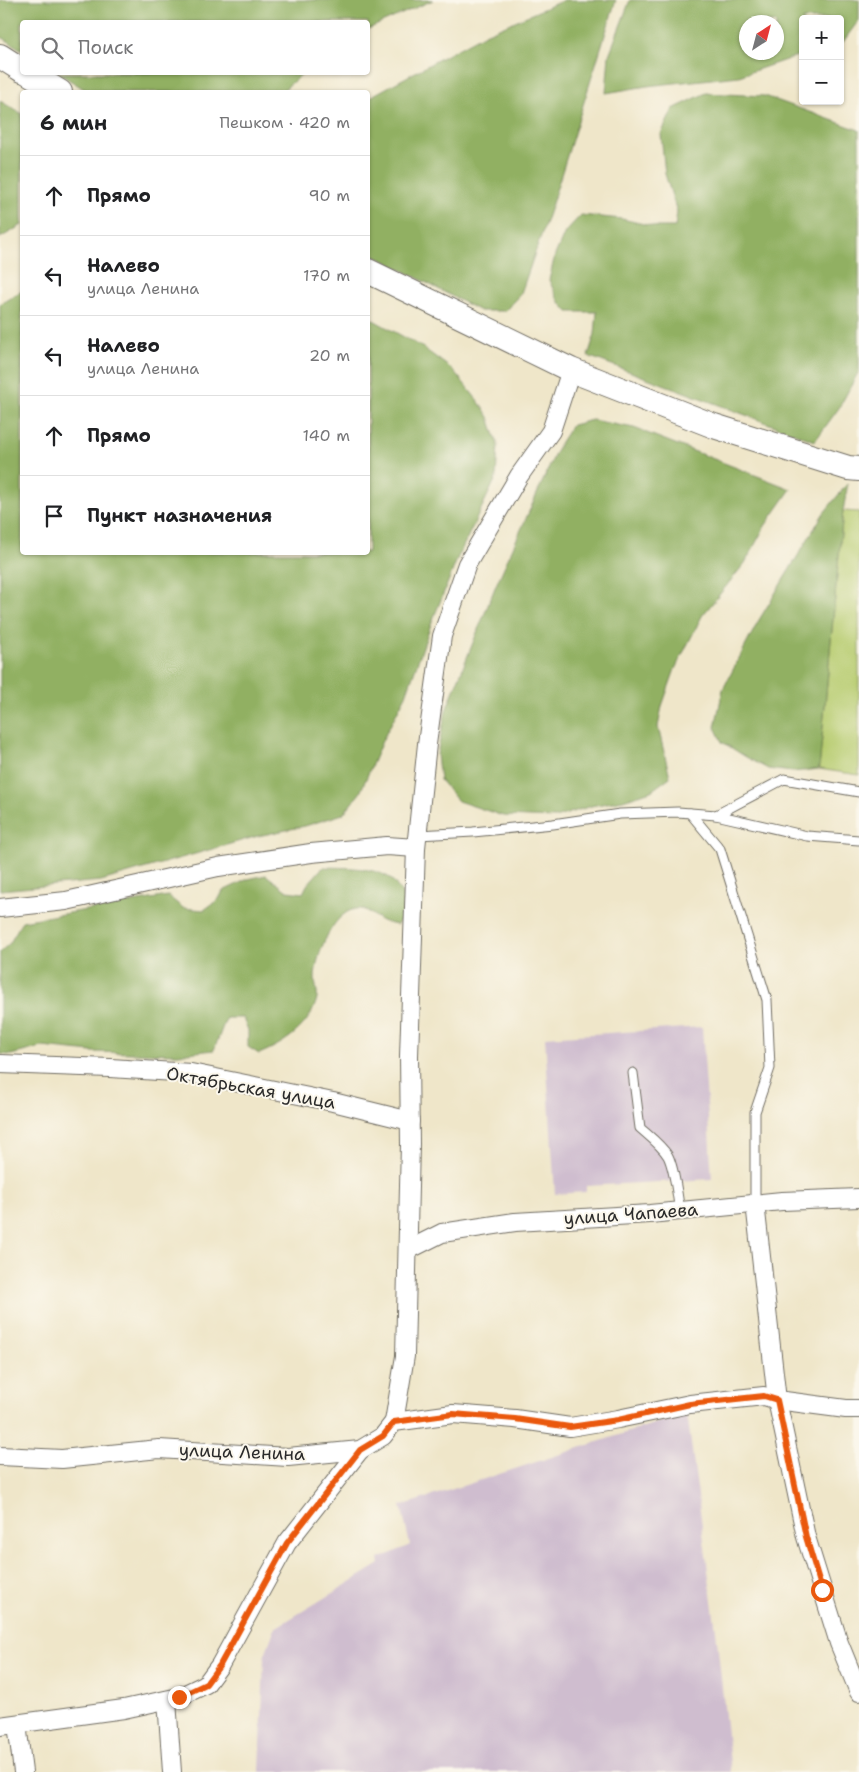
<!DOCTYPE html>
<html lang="ru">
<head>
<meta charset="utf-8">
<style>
  :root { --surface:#fff; --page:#f2f2f2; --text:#202124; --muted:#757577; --line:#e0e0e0 }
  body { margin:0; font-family:"Shantell Sans",sans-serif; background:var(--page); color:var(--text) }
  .controls { position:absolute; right:15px; top:15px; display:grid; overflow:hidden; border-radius:5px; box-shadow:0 1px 4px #0004 }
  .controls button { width:45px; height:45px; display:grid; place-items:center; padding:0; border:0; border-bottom:1px solid var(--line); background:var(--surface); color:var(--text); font:25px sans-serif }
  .compass { position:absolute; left:739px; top:15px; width:45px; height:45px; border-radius:50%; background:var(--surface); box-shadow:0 1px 4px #0004; rotate:36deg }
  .stop { position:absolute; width:15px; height:15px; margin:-11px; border:4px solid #ea580c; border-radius:50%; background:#fff }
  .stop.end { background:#ea580c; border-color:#fff; box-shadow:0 1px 5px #0008 }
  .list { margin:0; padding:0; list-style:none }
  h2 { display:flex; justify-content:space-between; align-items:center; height:65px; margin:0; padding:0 20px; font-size:21px }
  h2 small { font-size:16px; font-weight:400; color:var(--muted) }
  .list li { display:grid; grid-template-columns:32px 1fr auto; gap:15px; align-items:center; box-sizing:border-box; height:80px; padding:0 20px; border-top:1px solid var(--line) }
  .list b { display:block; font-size:19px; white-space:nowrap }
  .list p { margin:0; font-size:16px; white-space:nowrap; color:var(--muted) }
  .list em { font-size:16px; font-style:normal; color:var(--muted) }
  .icon { flex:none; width:28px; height:28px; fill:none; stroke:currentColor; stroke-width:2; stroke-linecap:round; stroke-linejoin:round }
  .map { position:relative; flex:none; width:859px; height:1772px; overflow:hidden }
  .search { position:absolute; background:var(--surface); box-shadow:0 1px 4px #0004; left:20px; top:20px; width:350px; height:55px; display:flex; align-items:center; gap:12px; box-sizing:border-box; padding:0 18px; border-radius:5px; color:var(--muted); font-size:19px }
  .panel { position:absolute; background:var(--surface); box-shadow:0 1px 4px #0004; left:20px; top:90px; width:350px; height:465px; border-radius:5px }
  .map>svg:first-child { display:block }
  .industrial { fill:#cfbdcf }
  .green { fill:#b7cc70; stroke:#717c4e }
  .forest { fill:#91b062; stroke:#5e6e46; fill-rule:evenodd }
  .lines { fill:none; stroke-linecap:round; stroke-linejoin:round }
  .lane-casing { stroke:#706c62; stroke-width:11 }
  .street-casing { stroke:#706c62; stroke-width:20 }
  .secondary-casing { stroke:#706c62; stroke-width:26 }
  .lane { stroke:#fff; stroke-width:9 }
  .street { stroke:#fff; stroke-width:18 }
  .secondary { stroke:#fff; stroke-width:24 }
  .route { stroke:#ea580c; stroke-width:6 }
  .labels { text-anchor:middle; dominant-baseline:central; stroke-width:4; stroke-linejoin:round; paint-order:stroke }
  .street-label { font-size:18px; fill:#2b2b2b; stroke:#fbf7ec }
</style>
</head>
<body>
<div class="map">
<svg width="859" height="1772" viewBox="0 0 859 1772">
  <rect width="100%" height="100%" fill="#fbf7ec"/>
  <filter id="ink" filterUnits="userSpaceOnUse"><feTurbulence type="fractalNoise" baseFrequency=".02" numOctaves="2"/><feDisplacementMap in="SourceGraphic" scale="10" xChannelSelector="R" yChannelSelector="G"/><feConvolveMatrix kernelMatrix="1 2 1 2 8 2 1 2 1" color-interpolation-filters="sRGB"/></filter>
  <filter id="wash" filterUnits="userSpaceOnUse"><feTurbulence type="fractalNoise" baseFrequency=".0096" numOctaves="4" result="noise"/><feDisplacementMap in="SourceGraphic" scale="20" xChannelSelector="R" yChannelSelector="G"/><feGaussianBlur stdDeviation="1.12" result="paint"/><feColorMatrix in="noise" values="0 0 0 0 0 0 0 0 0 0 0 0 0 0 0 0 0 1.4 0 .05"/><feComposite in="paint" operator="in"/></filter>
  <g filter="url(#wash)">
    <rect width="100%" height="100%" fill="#efe6c9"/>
    <!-- industrial -->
    <g class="industrial">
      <polygon points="702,1027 712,1179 586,1186 586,1192 555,1194 545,1037"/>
      <polygon points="687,1413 716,1631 731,1772 260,1772 264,1657 275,1628 380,1564 379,1559 410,1545 401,1506"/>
    </g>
    <!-- green -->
    <polygon class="green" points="843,511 859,512 859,775 819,769"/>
    <!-- forest -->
    <g class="forest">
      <polygon points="0,0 433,0 368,29 368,22 22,22 22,50 0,36"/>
      <polygon points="564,0 616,0 550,210 521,293 505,311 480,311 368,252 368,98 485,34"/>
      <path d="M630 0H859V20L843 42 840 43V19H803V54L739 76 647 86 606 93 609 55ZM746 22H776V52H746Z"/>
      <polygon points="58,73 303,73 281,92 89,92"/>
      <polygon points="706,93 765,96 859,130 859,371 839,408 815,441 588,356 595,334 597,312 568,312 558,300 549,280 555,255 565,232 581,215 622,219 657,227 675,227 677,212 665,174 661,134 673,109"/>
      <polygon points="0,101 22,114 22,225 0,238"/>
      <polygon points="22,291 22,552 368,552 368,317 422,347 453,370 479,402 489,417 498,445 496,478 458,557 430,627 406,695 382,741 360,793 343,814 305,826 258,836 101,881 0,890 0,304"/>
      <polygon points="592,420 634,428 791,489 765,526 745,563 702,616 675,669 662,706 658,727 670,777 651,791 623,800 591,806 555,818 503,816 458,801 440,780 437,755 446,710 496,585 559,445 572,425"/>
      <polygon points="848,483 843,511 819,769 793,772 768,769 746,757 722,742 715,727 723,689 759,620 823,514"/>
      <path d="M323 867C344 868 371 866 390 878 395 882 400 891 404 897L402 918 397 925C392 924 386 923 382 921 373 916 366 907 355 909 331 914 315 958 315 979 315 985 318 992 317 998 311 1026 284 1044 259 1054L248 1047V1030L243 1018H226L214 1050 178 1054 92 1052 42 1047 11 1055 0 1054V952L10 943 22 921 168 896 183 908 204 910 219 899 223 891 248 879 266 875 287 891 303 893 307 885Z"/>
    </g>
  </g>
  <g filter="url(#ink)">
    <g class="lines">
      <!-- lane casing -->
      <g class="lane-casing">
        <g id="lane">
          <polyline points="690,813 720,849 767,1000 770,1068 755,1112 755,1203"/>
          <polyline points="716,815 807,836 859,840"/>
          <polyline points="418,835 473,832 553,824 620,814 678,812 716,815 784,779 859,792"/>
          <path d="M633 1073 640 1128C649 1136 661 1145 668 1156 675 1170 677 1195 680 1211"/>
        </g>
      </g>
      <!-- street casing -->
      <g class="street-casing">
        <g id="street">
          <polyline points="0,908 66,901 218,867 311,853 387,846 416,848"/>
          <polyline points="0,1064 110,1068 191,1073 333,1102 410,1121"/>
          <polyline points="755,1203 777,1400 806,1537 839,1643 859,1692"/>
          <polyline points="408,1250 442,1233 515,1222 650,1214 782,1201 859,1198"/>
          <polyline points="394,1422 405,1356 410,1144 409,1056 416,848 427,744 442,636 467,564 519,476 551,431 571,370"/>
          <polyline points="0,1456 62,1459 159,1449 288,1457 360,1450 383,1436 394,1422 453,1414 515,1419 570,1427 618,1419 690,1404 764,1396 777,1400 846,1409 859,1409"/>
          <polyline points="167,1700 172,1772"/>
          <polyline points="17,1724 23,1772"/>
          <polyline points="0,1726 124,1709 179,1697 206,1684 220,1665 287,1543 360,1450"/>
        </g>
      </g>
      <!-- secondary casing -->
      <g class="secondary-casing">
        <g id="secondary">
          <polyline points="0,56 22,70"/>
          <polyline points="27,72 60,92"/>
          <polyline points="368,271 571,370 714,426 848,468 859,469"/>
        </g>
      </g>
      <!-- lane -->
      <use href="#lane" class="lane"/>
      <!-- street -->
      <use href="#street" class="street"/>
      <!-- secondary -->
      <use href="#secondary" class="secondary"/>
    </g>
  </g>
  <g class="lines" filter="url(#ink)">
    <!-- route -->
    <polyline class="route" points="179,1697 206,1684 220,1665 287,1543 360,1450 383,1436 394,1422 453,1414 515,1419 570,1427 618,1420 690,1404 764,1396 777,1400 806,1537 822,1590"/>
  </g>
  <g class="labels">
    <!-- street labels -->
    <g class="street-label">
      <text transform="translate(251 1088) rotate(10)">Октябрьская улица</text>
      <text transform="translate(631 1214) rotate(-4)">улица Чапаева</text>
      <text transform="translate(242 1452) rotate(2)">улица Ленина</text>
    </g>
  </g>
</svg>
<div class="controls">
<button>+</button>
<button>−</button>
</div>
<svg class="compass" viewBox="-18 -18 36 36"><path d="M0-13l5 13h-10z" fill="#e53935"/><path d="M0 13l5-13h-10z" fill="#757577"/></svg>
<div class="stop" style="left:822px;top:1590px"></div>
<div class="stop end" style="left:179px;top:1697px"></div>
<div class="search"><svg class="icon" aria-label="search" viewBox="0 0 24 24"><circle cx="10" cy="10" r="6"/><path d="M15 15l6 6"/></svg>Поиск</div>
<section class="panel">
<h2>6 мин<small>Пешком · 420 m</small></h2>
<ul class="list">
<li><svg class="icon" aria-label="ahead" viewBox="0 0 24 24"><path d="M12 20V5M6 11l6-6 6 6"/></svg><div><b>Прямо</b></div><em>90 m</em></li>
<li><svg class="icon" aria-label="left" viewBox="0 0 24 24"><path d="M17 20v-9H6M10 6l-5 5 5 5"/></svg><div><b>Налево</b><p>улица Ленина</p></div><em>170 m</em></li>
<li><svg class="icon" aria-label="left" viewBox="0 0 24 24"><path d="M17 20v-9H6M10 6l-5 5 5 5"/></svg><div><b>Налево</b><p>улица Ленина</p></div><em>20 m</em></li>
<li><svg class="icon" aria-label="ahead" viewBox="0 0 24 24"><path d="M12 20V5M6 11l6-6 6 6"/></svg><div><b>Прямо</b></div><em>140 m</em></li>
<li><svg class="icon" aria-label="arrive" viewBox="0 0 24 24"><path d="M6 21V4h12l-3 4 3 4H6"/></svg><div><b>Пункт назначения</b></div></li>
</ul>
</section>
</div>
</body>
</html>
